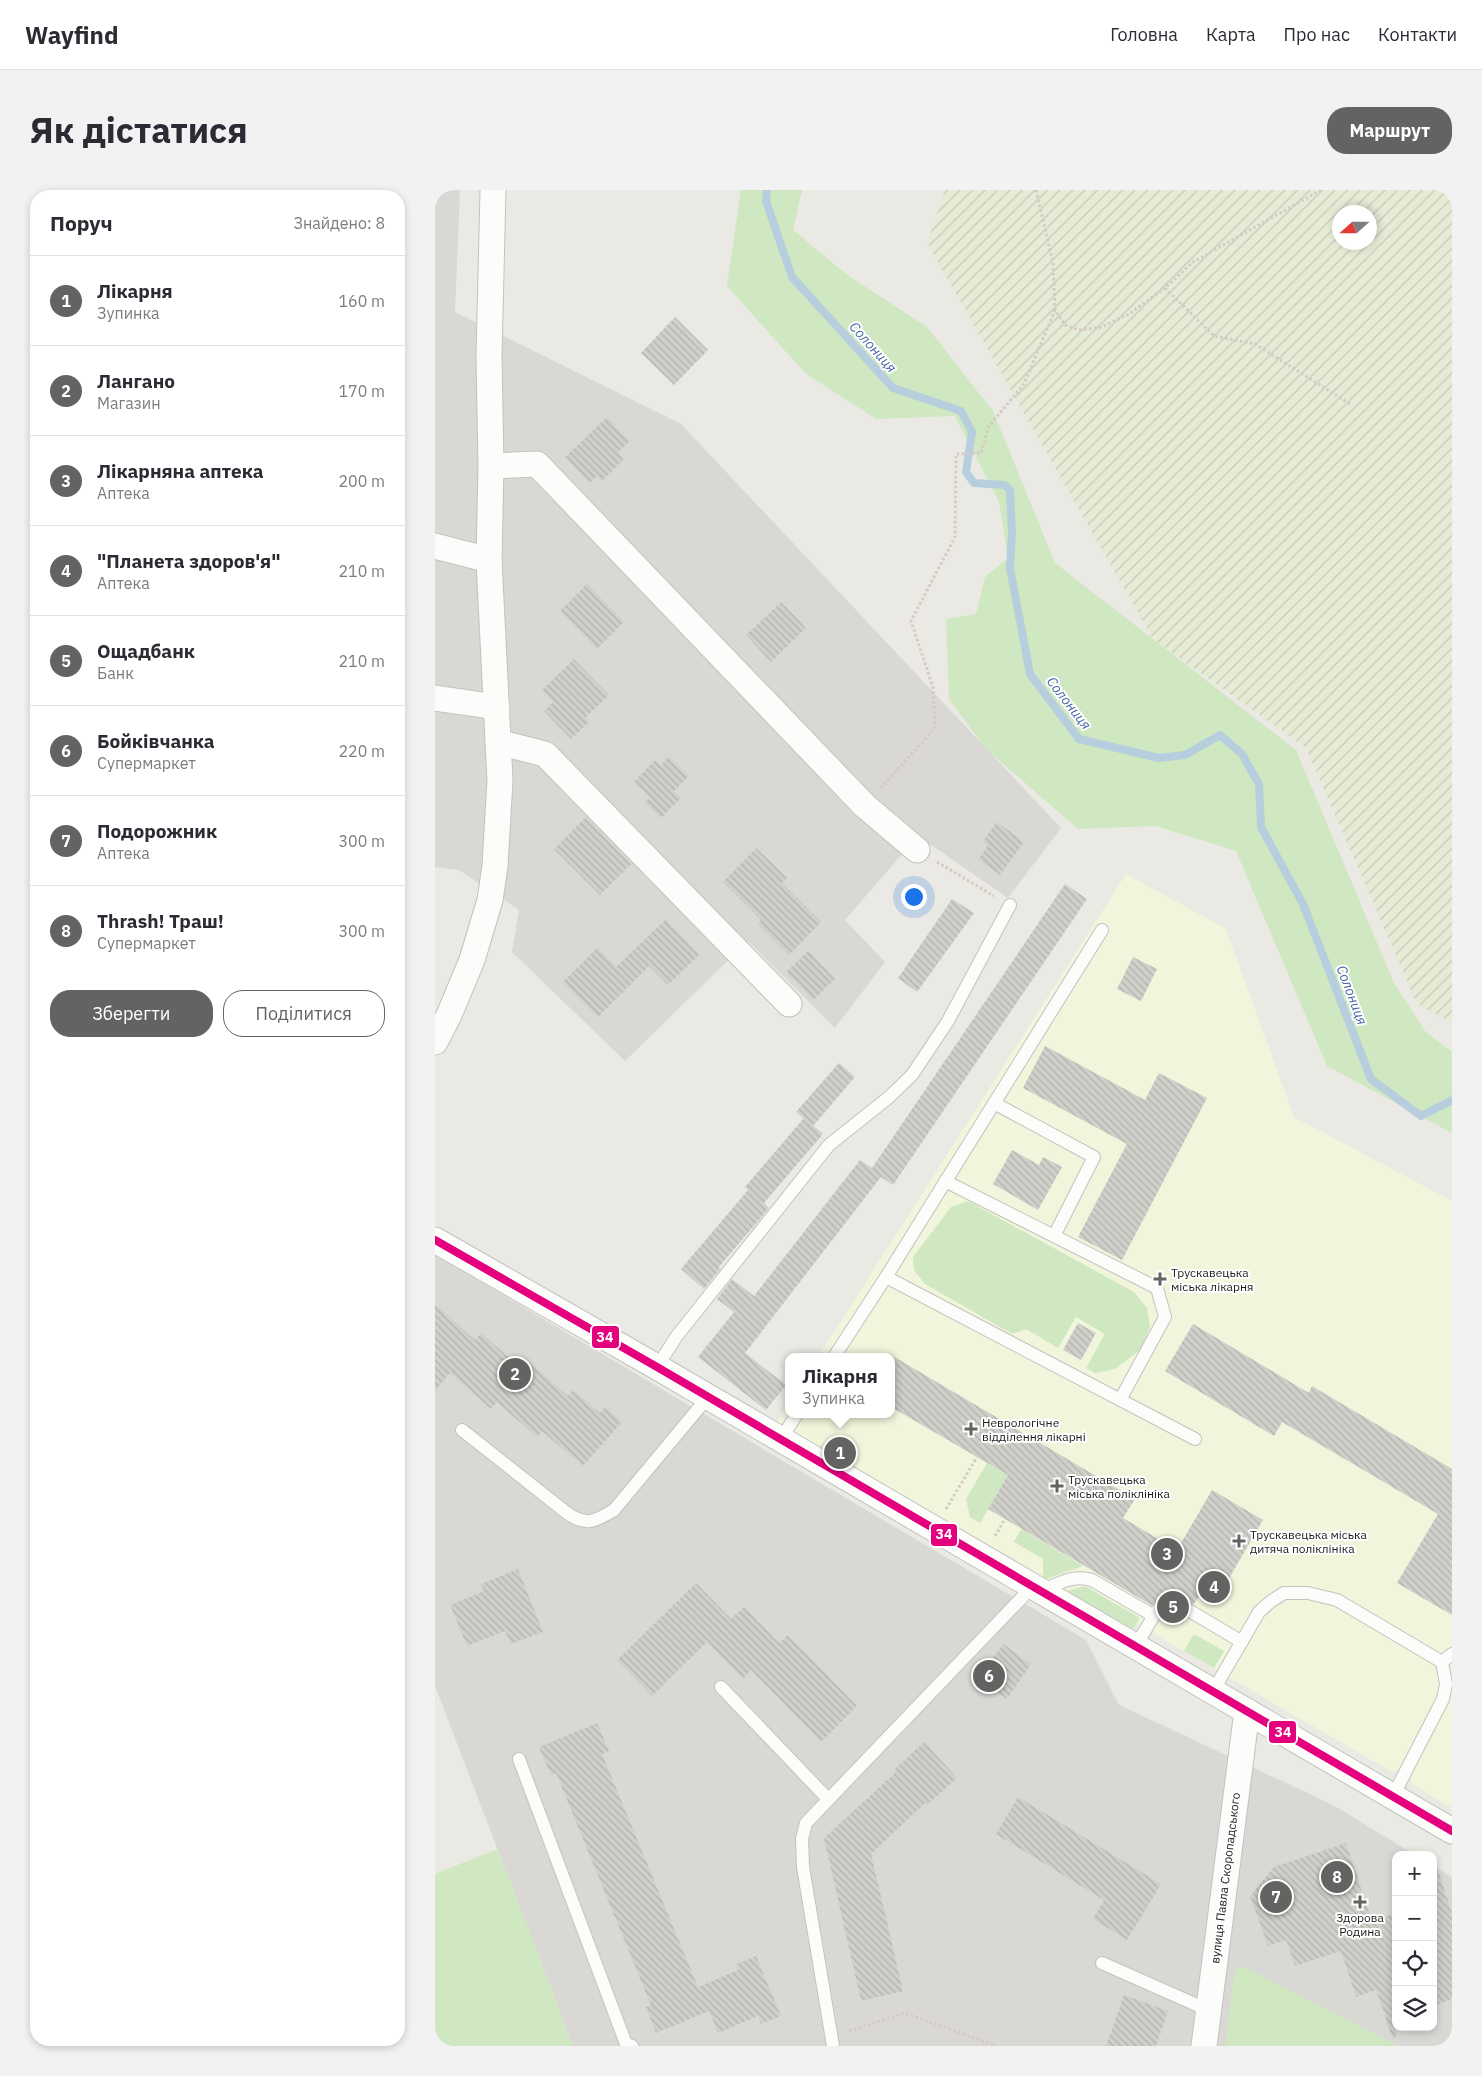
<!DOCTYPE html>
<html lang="uk">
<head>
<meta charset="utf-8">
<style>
  :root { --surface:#fff; --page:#f2f2f3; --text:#2b2b33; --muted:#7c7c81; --line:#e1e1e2; --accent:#636361 }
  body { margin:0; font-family:"IBM Plex Sans",sans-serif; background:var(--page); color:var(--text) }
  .controls { position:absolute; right:15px; bottom:15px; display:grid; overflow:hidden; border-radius:10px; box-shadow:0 2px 8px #0003 }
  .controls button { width:45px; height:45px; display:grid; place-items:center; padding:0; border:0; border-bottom:1px solid var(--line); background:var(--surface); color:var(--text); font:25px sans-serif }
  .compass { position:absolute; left:897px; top:15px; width:45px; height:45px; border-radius:50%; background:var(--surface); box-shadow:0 2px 8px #0003; rotate:249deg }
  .you { position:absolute; left:478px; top:706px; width:18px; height:18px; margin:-12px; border:4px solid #fff; border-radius:50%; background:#1a73e8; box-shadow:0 0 0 8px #1a73e833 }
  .badge { display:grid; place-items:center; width:32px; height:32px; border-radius:50%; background:var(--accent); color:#fff; font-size:16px; font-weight:700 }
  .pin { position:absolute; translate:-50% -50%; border:2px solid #fff; box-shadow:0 1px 5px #0006 }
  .popup { position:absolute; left:350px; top:1163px; width:110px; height:65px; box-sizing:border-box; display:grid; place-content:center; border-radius:10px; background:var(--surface); filter:drop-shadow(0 1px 4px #0005); font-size:16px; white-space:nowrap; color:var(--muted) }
  .popup b { font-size:19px; color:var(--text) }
  .popup::after { content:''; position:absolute; left:50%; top:100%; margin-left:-10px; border:10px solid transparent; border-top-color:var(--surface) }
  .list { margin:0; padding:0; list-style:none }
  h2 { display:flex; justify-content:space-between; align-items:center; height:65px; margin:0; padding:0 20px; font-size:21px }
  h2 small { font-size:16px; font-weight:400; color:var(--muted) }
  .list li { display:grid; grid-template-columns:32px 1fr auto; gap:15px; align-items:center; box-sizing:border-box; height:90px; padding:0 20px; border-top:1px solid var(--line) }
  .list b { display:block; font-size:19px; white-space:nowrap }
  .list p { margin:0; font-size:16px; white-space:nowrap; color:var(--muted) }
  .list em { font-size:16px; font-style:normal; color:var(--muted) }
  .actions { display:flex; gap:10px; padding:15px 20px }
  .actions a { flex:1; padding:11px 0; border:1px solid var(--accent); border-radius:20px; text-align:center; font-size:18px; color:var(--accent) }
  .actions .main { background:var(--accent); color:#fff }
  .icon { flex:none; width:28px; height:28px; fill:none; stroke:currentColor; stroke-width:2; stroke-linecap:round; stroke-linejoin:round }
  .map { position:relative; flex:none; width:1017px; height:1856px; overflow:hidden; border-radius:20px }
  header { display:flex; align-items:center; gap:30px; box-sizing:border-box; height:70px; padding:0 25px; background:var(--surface); border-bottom:1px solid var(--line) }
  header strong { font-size:24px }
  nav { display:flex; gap:28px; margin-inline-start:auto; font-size:18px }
  .intro { display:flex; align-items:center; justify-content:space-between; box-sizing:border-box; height:120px; padding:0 30px }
  h1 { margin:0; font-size:35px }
  .button { padding:12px 22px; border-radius:20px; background:var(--accent); color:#fff; font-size:18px; font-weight:700 }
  main { display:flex; gap:30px; padding:0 30px }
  aside { flex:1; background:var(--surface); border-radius:20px; box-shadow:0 2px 8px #0003 }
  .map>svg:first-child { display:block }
  .residential { fill:#d9d8d5 }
  .education { fill:#f1f5dc }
  .farmland { fill:url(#farmland-furrows); fill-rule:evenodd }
  .grass { fill:#cfe8c1 }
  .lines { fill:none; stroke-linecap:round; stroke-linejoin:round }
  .stream { stroke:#b6cedd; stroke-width:8 }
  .building { fill:url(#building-back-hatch) }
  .service-casing { stroke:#c2c2bf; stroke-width:14 }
  .minor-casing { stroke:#c2c2bf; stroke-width:27 }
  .path { stroke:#d5c9c4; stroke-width:3; stroke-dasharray:2.5 2.5; stroke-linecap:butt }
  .service { stroke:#fcfcfb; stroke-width:12 }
  .minor { stroke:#fcfcfb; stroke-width:25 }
  .bus-1-casing { stroke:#fff; stroke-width:11 }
  .bus-1 { stroke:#e5007d; stroke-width:8 }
  .poi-dot { fill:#636361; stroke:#fff; stroke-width:2 }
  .labels { text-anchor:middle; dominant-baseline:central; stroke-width:4; stroke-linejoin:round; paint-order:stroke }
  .poi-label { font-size:12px; fill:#1b1b1b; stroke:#fff; text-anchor:start }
  .street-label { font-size:12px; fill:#1b1b1b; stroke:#fff }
  .water-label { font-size:14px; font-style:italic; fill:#4967a9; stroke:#fff }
  .line-badge { stroke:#fff; stroke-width:2 }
  .badge-label { font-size:14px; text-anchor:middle; font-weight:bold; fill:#fff }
</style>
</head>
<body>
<header>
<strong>Wayfind</strong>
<nav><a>Головна</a><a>Карта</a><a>Про нас</a><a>Контакти</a></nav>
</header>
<div class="intro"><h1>Як дістатися</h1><a class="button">Маршрут</a></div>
<main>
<aside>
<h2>Поруч<small>Знайдено: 8</small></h2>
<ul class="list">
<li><span class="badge">1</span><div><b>Лікарня</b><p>Зупинка</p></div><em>160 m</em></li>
<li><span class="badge">2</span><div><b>Лангано</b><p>Магазин</p></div><em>170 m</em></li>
<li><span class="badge">3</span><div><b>Лікарняна аптека</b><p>Аптека</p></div><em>200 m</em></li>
<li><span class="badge">4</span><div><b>&quot;Планета здоров'я&quot;</b><p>Аптека</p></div><em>210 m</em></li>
<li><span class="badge">5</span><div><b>Ощадбанк</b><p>Банк</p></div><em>210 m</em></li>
<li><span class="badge">6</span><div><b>Бойківчанка</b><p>Супермаркет</p></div><em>220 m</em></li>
<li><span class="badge">7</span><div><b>Подорожник</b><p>Аптека</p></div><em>300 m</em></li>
<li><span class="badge">8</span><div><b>Thrash! Траш!</b><p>Супермаркет</p></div><em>300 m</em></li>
</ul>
<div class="actions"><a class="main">Зберегти</a><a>Поділитися</a></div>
</aside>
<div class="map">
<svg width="1017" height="1856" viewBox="0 0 1017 1856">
  <defs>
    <pattern id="farmland-furrows" width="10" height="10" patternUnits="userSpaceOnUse" patternTransform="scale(1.25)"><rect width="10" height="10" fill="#e6ebd6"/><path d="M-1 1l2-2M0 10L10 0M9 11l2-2" fill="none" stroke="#c5c9b7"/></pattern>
    <pattern id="building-back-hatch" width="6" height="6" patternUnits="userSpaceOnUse" patternTransform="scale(1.25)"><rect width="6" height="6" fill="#d0cfca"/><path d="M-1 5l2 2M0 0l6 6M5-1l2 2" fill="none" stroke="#b2b1ad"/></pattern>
  </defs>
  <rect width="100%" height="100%" fill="#eae9e3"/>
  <!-- residential -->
  <g class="residential">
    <polygon points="0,0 25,0 20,122 246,234 626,638 573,708 483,646 410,730 450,772 400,838 313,751 190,871 77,762 84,720 24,680 0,677"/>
    <polygon points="0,1065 651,1450 684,1515 898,1615 980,1665 961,1665 961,1837 998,1837 998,1676 1017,1687 1017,1856 138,1856 0,1496"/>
  </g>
  <!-- education -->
  <polygon class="education" points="691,684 791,739 859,927 1017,1011 1017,1618 977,1594 976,1585 965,1579 957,1582 702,1434 697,1441 340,1235 354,1214 354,1224 456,1224 456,1167 383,1167"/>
  <!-- farmland -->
  <path class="farmland" d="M510 0H1017V833L982 814 871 558 718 449 492 53ZM904 22H934V52H904Z"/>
  <!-- grass -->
  <g class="grass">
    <polygon points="306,0 367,0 358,40 411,84 492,137 558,221 620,373 861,560 959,793 990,841 1017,862 1017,943 892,876 801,661 721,636 643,639 551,559 514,509 511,429 541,424 550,387 573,368 564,312 520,226 441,229 370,183 292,96"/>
    <polygon points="533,1011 699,1102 712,1118 715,1137 705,1160 680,1179 660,1183 651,1178 670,1144 641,1127 623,1158 591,1139 577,1144 490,1094 479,1080 478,1067 516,1017"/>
    <polygon points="552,1273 573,1285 545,1333 535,1327 531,1309"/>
    <polygon points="586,1339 648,1376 608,1390 608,1369 579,1352"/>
    <polygon points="650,1396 705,1428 697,1441 629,1402"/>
    <polygon points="759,1444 789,1461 779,1478 749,1461"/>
    <polygon points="63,1659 138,1856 0,1856 0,1684"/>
    <polygon points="810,1777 963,1856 790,1856 799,1785 803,1778"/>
  </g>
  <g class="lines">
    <!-- stream -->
    <polyline class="stream" points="332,0 331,11 357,87 458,198 526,221 537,242 531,282 539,293 570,295 575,300 577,342 575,378 595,484 644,549 724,568 750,565 785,545 807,564 824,594 826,637 868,714 936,889 986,926 1017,910"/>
  </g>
  <!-- building -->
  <g class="building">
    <polygon points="240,127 273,160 239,195 206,163"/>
    <polygon points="172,227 195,251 183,262 189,269 167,291 162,286 155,293 130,267"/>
    <polygon points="152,394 189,432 162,459 125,421"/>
    <polygon points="346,412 371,438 336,472 311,445"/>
    <polygon points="139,469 174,505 150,528 154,532 136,549 109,521 118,512 107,500"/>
    <polygon points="234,566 254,586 239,601 246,608 226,628 210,613 215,607 199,592 220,570 226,575"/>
    <polygon points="151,627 196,674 165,705 119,659"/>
    <polygon points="562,632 589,652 565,685 543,669 553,656 548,651"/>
    <polygon points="321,658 352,688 347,693 386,732 354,765 323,734 326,730 288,692"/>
    <polygon points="630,694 652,709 458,995 446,987 310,1163 351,1195 331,1220 263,1167 299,1122 282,1109 297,1089 319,1106 425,970 437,978"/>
    <polygon points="517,709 539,723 482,802 463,788"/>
    <polygon points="231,729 264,765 233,795 214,776 163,827 128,792 162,758 181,777"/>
    <polygon points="373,761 400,789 378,810 351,782"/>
    <polygon points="698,767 722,779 706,811 682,799"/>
    <polygon points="610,856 710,910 724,883 772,908 687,1070 643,1047 692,954 588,898"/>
    <polygon points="404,873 420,887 378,936 361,922"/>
    <polygon points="369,928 388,944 329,1013 334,1018 283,1078 285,1079 269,1099 246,1079 313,1000 310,997"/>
    <polygon points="577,960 604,975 608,967 627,977 603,1020 558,994"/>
    <polygon points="0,1114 40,1150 46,1143 86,1178 92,1170 133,1206 138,1200 165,1223 170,1217 187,1232 148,1276 107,1241 102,1247 62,1212 56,1219 15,1183 0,1201"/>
    <polygon points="643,1133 661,1143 646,1170 628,1160"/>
    <polygon points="758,1134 874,1203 877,1196 1017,1279 1017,1425 962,1393 1003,1324 847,1232 839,1246 730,1181"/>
    <polygon points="456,1165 700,1309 688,1328 742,1360 777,1300 828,1330 782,1409 767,1401 759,1414 751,1414 748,1417 748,1425 751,1428 747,1434 729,1424 729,1416 726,1413 722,1412 716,1415 553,1319 573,1285 456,1217"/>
    <polygon points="83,1379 108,1442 76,1454 70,1441 32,1456 15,1415 49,1401 46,1394"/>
    <polygon points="261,1393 296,1429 309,1417 344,1453 353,1445 422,1516 386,1552 316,1480 308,1489 272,1452 217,1506 182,1470"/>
    <polygon points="568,1454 596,1474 572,1509 543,1489"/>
    <polygon points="162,1533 174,1561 167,1564 263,1797 303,1780 301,1774 321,1766 346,1826 326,1834 323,1826 283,1843 274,1821 221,1843 211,1817 216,1815 121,1583 116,1585 104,1557"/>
    <polygon points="489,1552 522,1588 492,1615 490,1613 436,1664 468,1801 426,1811 389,1648 461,1582 459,1580"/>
    <polygon points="583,1607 726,1694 692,1750 658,1729 669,1710 561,1644"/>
    <polygon points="911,1653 937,1731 961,1723 961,1848 958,1849 941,1800 921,1807 906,1761 860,1776 851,1750 833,1756 815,1706 839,1677"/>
    <polygon points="1002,1677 1017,1723 1017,1809 998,1816 998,1678"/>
    <polygon points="689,1805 733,1821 721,1856 671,1856"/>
  </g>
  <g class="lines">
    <!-- service casing -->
    <g class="service-casing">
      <g id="service">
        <polyline points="559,913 659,967 619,1046"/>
        <polyline points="510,991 722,1098 730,1127 685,1210"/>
        <polyline points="451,1087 760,1249"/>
        <polyline points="399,1167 451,1087 667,740"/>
        <polyline points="222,1177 241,1147 394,955 453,908 477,885 513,831 575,715"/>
        <path d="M27 1240 132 1323C152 1337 160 1331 179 1320L273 1207"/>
        <polyline points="346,1249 362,1224"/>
        <path d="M606 1401C623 1394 638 1384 657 1390L719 1426"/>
        <polyline points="755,1421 807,1452"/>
        <polyline points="701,1456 722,1420"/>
        <polyline points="286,1497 393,1609"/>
        <polyline points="778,1501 824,1422 835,1412 849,1403 873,1403 902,1410 1007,1472"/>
        <polyline points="84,1569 191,1854 197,1856"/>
        <polyline points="958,1606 1008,1509 1011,1494 1007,1472 1017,1464"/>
        <polyline points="667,1773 773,1820"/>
        <polyline points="398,1856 368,1677 367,1649 371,1633 598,1396"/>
      </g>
    </g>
    <!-- minor casing -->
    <g class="minor-casing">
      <g id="minor">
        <polyline points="56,276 102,274 430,616 482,660"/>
        <polyline points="0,356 54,370"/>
        <polyline points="0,508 62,517"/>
        <polyline points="63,552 110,564 354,814"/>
        <polyline points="0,852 14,825 37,770 55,710 60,676 65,590 54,370 56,276 54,166 58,0"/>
        <polyline points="0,1050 222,1177 1017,1641"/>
        <polyline points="769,1856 812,1521"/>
      </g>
    </g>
    <!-- path -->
    <g class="path">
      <polyline points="601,0 618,73 620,120 630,135 644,140 667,137 694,124 730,98 758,72 886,0"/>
      <polyline points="730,98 779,146 820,154 915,214"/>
      <polyline points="446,598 500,538 498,497 476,431 520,347 521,264 546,263 554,236 589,194 620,120"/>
      <polyline points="502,672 559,706"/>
      <polyline points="511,1319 542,1267"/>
      <polyline points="560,1346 570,1329"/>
      <polyline points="414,1841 470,1823 561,1856"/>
    </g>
    <!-- service -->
    <use href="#service" class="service"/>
    <!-- minor -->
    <use href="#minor" class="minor"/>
    <!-- bus-1 casing -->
    <g class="bus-1-casing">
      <polyline id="bus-1" points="0,1050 222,1177 1017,1641"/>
    </g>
    <!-- bus-1 -->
    <use href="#bus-1" class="bus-1"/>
  </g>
  <!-- markers -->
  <g class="poi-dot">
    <path d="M722.5 1081.5h5v5h5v5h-5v5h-5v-5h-5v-5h5z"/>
    <path d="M533.5 1231.5h5v5h5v5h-5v5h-5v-5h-5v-5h5z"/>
    <path d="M619.5 1288.5h5v5h5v5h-5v5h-5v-5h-5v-5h5z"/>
    <path d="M801.5 1343.5h5v5h5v5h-5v5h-5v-5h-5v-5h5z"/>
    <path d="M922.5 1704.5h5v5h5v5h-5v5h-5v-5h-5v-5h5z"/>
  </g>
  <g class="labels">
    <!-- poi labels -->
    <g class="poi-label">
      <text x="736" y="1082">Трускавецька<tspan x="736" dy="14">міська лікарня</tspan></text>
      <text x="547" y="1232">Неврологічне<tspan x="547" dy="14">відділення лікарні</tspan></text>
      <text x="633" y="1289">Трускавецька<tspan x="633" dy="14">міська поліклініка</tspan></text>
      <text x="815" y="1344">Трускавецька міська<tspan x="815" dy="14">дитяча поліклініка</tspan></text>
      <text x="925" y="1727" text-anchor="middle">Здорова<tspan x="925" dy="14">Родина</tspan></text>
    </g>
    <!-- street labels -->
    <g class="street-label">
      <text transform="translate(790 1688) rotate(-83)">вулиця Павла Скоропадського</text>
    </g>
    <!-- water labels -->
    <g class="water-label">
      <text transform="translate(438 157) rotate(48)">Солониця</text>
      <text transform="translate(634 513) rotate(52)">Солониця</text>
      <text transform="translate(917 805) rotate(69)">Солониця</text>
    </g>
  </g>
  <g class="line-badge">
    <rect x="156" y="1135" width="29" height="24" rx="5" fill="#e5007d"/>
    <rect x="495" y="1333" width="28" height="24" rx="5" fill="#e5007d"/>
    <rect x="833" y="1530" width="29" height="24" rx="5" fill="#e5007d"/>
  </g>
  <g class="badge-label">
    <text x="170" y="1152">34</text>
    <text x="509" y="1349">34</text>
    <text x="848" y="1547">34</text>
  </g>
</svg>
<div class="controls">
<button>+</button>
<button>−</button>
<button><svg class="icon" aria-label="locate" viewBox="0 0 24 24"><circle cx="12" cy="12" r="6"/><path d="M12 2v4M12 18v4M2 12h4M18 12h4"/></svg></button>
<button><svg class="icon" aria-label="layers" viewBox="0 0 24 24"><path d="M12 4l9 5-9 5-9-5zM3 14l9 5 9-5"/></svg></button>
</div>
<svg class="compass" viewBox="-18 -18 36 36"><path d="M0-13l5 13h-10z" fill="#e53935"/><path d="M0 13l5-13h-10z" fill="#7c7c81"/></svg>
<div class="you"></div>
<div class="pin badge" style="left:405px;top:1263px">1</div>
<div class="popup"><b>Лікарня</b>Зупинка</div>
<div class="pin badge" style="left:80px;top:1184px">2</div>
<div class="pin badge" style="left:732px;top:1364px">3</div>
<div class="pin badge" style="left:779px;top:1397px">4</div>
<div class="pin badge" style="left:738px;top:1417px">5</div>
<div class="pin badge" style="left:554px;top:1486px">6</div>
<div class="pin badge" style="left:841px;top:1707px">7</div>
<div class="pin badge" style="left:902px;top:1687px">8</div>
</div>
</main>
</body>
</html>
